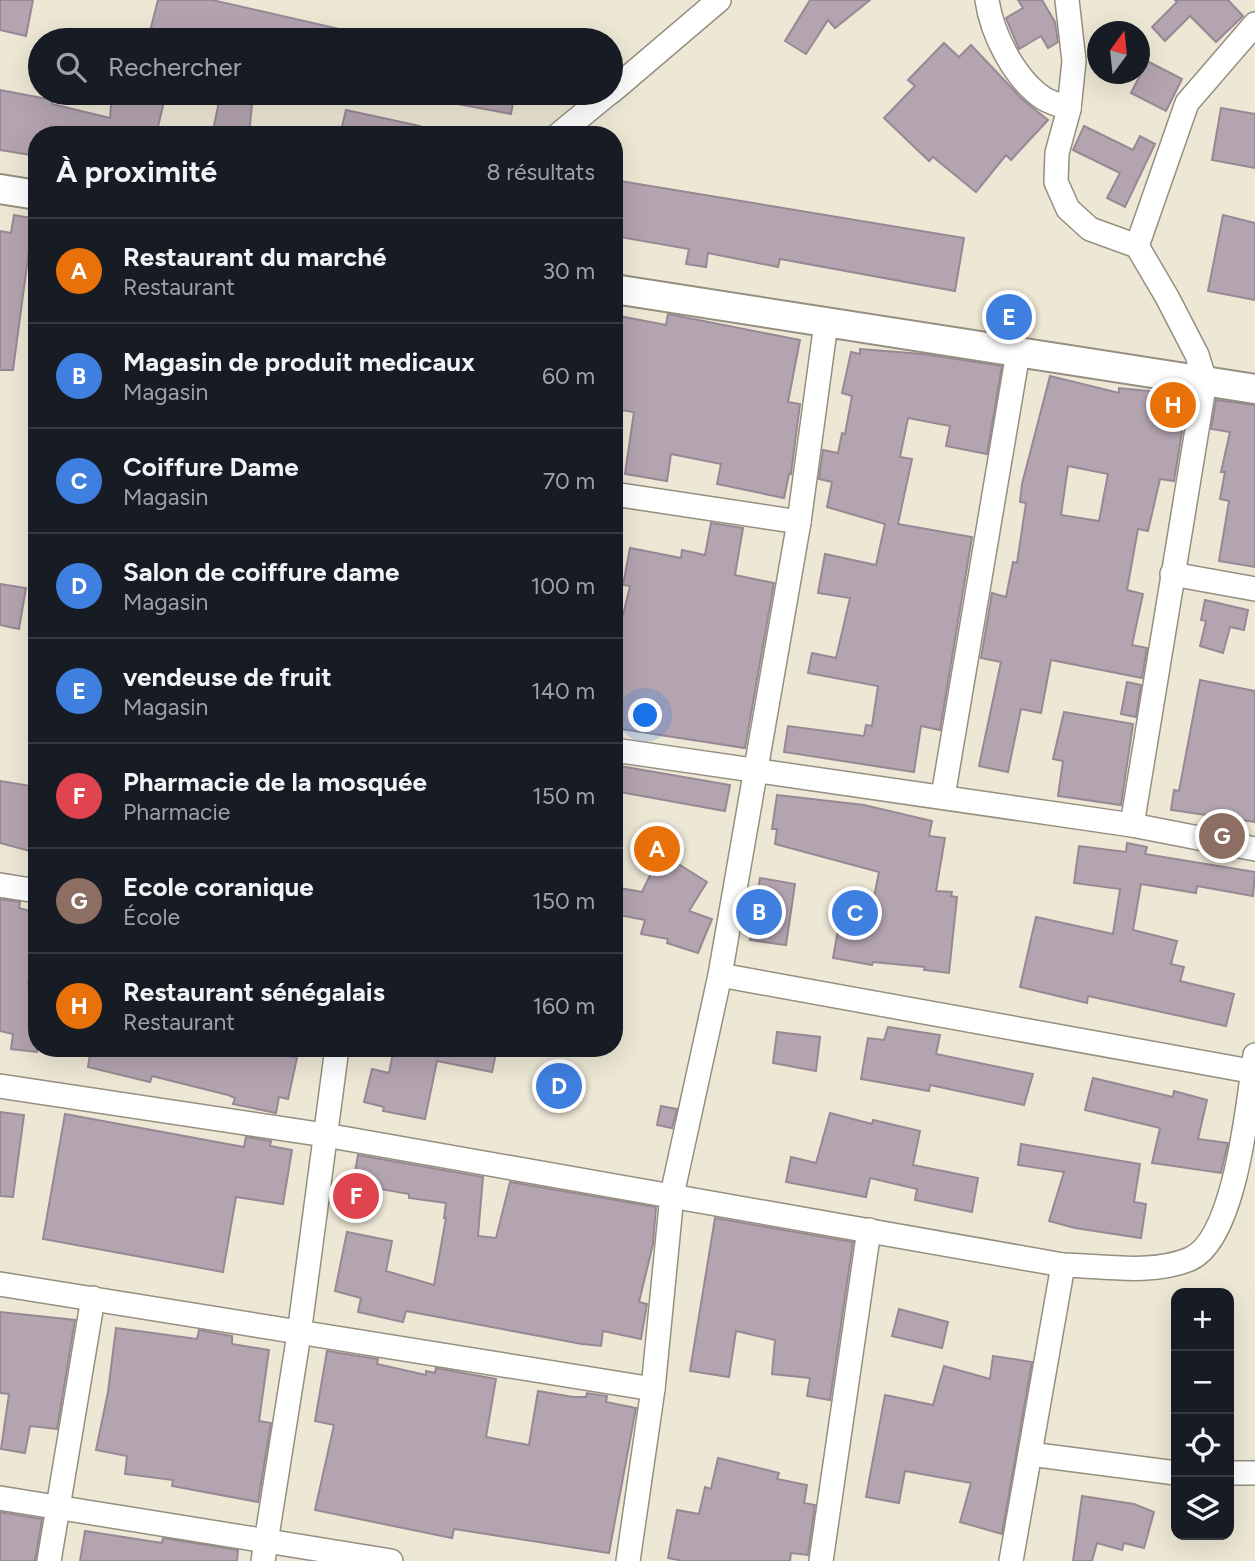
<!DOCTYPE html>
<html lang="fr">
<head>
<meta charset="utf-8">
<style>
  :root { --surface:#171b24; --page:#242831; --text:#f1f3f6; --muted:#9ea1a6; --line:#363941; --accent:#3d60d2 }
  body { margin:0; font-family:Figtree,sans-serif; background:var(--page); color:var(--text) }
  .controls { position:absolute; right:21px; bottom:21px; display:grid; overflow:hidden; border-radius:14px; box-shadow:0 7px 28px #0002 }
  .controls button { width:63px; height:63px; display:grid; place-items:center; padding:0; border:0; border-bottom:2px solid var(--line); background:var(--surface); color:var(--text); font:35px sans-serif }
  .compass { position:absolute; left:1087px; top:21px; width:63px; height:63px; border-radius:50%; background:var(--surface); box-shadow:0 7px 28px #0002; rotate:15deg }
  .you { position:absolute; left:646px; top:716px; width:24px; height:24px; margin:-18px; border:5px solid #fff; border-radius:50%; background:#1a73e8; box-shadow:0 0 0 10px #1a73e833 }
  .badge { display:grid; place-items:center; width:46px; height:46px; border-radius:50%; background:var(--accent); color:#fff; font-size:23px; font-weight:700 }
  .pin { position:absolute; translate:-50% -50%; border:4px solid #fff; box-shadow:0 2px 7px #0006 }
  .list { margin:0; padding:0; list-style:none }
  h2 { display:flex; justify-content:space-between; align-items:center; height:91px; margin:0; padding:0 28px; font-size:30px }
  h2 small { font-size:23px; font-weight:400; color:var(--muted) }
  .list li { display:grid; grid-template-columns:46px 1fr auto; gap:21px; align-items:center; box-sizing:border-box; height:105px; padding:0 28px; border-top:2px solid var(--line) }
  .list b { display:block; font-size:26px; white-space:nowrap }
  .list p { margin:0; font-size:23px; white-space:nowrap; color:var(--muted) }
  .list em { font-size:23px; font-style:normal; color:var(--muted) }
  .icon { flex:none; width:38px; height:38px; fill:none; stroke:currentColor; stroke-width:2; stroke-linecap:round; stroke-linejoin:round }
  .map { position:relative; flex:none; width:1255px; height:1561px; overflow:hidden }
  .search { position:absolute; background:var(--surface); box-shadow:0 7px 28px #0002; left:28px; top:28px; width:595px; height:77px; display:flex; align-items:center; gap:18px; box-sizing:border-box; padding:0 24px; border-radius:38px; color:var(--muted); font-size:26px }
  .panel { position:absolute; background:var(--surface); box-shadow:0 7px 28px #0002; left:28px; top:126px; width:595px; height:931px; border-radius:28px }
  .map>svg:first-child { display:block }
  .building { fill:#b3a4b0; stroke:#978994; stroke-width:2; fill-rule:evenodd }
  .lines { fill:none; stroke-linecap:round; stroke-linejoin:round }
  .minor-casing { stroke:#958f7f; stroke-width:26 }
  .tertiary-casing { stroke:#958f7f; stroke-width:32 }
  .minor { stroke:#fff; stroke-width:23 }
  .tertiary { stroke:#fff; stroke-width:28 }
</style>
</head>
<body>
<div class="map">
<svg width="1255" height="1561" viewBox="0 0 1255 1561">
  <rect width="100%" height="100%" fill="#ede7d5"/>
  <!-- building -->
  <g class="building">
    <polygon points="0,0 33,0 26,36 0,30"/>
    <polygon points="158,0 212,0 348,31 347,40 173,40 149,35"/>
    <polygon points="810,0 870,0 835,28 828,20 806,54 785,41"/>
    <polygon points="1018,0 1042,0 1055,22 1058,42 1048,48 1041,36 1019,49 1006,18 1023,8"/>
    <polygon points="1175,0 1228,0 1243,16 1216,42 1190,16 1165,41 1152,27 1177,2"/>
    <polygon points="944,43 959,57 971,45 1022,99 1048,120 1011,160 1006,155 976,192 933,157 929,161 884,118 915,86 908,80"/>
    <polygon points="1147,61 1182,79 1166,111 1131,93"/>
    <polygon points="0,90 53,100 52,104 110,118 112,93 166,93 156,135 37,135 37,156 0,150"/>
    <polygon points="453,93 515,93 511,114 452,103"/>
    <polygon points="220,97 252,104 249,135 212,135"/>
    <polygon points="1221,108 1255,114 1255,168 1212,160"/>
    <polygon points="346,110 420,126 419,135 340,135"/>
    <polygon points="1084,126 1133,150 1140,136 1155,144 1125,207 1107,198 1120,173 1073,150"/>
    <polygon points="614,180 964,238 955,291 780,259 778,267 708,253 706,267 686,264 689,249 614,236"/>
    <polygon points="14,215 37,219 37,244 30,243 13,370 0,370 0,231 11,233"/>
    <polygon points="1223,215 1255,223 1255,300 1208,291"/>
    <polygon points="668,314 800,340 788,402 800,404 791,474 789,474 784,498 717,484 721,464 671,454 667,481 625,474 634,412 614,409 614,315 666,325"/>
    <polygon points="860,349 923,354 1002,366 987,454 946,446 950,426 908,418 900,457 912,459 898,524 972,537 940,730 921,726 914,772 784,752 788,726 864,736 866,725 872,726 878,686 808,673 812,653 836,658 850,598 818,593 825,554 876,565 885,524 827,507 832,482 819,479 823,450 838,453 842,433 845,434 852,396 842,393 851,352 860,354"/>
    <path d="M1050 376 1119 393V388L1188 395 1174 481 1160 479 1148 531 1138 529 1127 590 1143 594 1132 645 1147 648 1142 678 1051 660 1041 713 1021 709 1008 772 979 766 1001 662 981 658 992 593 1006 597 1013 562 1017 563 1026 503 1020 502 1022 484ZM1068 466 1108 474 1099 521 1061 515Z"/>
    <polygon points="1216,400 1255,405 1255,567 1219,561 1229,501 1220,499 1225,472 1221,472 1230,432 1211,429"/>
    <polygon points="711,523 743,528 735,575 774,583 745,748 614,728 614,652 630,586 623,585 630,548 681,558 682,550 705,555"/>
    <polygon points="0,584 26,588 19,629 0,625"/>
    <polygon points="1205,600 1248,610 1244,630 1230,627 1223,653 1200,646 1206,621 1201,620"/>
    <polygon points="1200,680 1255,691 1255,822 1171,810 1174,790 1179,791"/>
    <polygon points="1127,682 1141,685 1136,717 1121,714"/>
    <polygon points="1064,712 1133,724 1121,805 1058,796 1063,761 1053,759"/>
    <polygon points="614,765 730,785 725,811 614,791"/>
    <polygon points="0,781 37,787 37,853 0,843"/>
    <polygon points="777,795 864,805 932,821 929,836 945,838 936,891 952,892 951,896 957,897 949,973 924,970 925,967 873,962 872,965 833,958 845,892 874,897 879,872 775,844 777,829 772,829"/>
    <polygon points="1127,843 1147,847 1145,854 1255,872 1253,896 1197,886 1196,893 1141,884 1133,930 1177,941 1171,964 1184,967 1180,981 1234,994 1226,1026 1088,996 1087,1003 1020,987 1036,917 1113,934 1120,889 1074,883 1079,846 1126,852"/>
    <polygon points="661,853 707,882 689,911 712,919 698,953 667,943 668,939 641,934 645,920 614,914 614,887 642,892"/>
    <polygon points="760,878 795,884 786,945 750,940"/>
    <polygon points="0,899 20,902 19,908 37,913 37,948 28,984 37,987 37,1052 11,1049 13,1034 0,1031"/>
    <polygon points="888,1027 940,1035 936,1054 1033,1074 1024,1105 930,1085 929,1091 861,1079 868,1038 884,1040"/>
    <polygon points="777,1032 820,1037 816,1071 773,1063"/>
    <polygon points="91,1048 275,1048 274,1052 297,1058 288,1099 279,1097 276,1113 233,1104 235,1098 228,1095 152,1076 150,1082 88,1067"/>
    <polygon points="394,1048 497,1048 492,1072 437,1061 425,1119 383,1111 384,1107 364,1102 372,1069 389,1073"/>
    <polygon points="1093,1078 1173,1097 1174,1091 1207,1100 1198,1139 1228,1143 1221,1173 1152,1163 1160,1128 1085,1110"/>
    <polygon points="661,1106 677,1109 672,1128 657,1125"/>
    <polygon points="0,1112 24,1115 13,1197 0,1196"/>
    <polygon points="830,1113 872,1124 873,1120 920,1131 913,1165 978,1178 972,1212 915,1200 917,1189 870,1178 866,1197 786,1182 791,1157 816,1163"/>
    <polygon points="65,1114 244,1147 246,1137 271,1141 270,1146 292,1150 283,1204 236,1197 223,1272 43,1239"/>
    <polygon points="1021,1144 1140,1164 1134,1202 1146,1204 1141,1238 1075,1228 1049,1221 1064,1172 1018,1165"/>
    <polygon points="358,1155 483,1177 478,1236 496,1238 510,1182 656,1207 653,1244 639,1302 647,1304 641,1339 603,1331 601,1346 582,1344 406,1311 403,1322 358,1312 361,1298 335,1291 347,1232 392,1241 386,1271 434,1285 446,1218 444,1218 446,1203 409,1198 409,1194 353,1184"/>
    <polygon points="715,1218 853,1242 830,1400 807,1396 810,1378 772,1374 775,1340 736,1331 729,1377 690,1371"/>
    <polygon points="899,1309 948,1322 942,1348 892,1336"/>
    <polygon points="0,1312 75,1320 57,1429 30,1426 25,1453 1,1449 9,1394 0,1393"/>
    <polygon points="116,1328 197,1339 199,1330 232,1336 232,1344 269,1350 259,1421 271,1423 258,1502 172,1486 173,1480 125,1474 127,1456 96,1450 108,1392"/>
    <polygon points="327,1351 378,1359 377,1364 426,1375 426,1371 435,1373 436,1368 496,1379 486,1437 529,1445 538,1391 573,1397 586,1397 587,1393 607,1396 606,1402 636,1408 609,1553 454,1529 452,1538 315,1510 334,1425 315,1421"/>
    <polygon points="993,1356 1032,1362 1002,1534 960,1522 971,1483 905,1471 899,1503 866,1497 885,1395 933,1405 944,1366 990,1379"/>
    <polygon points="718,1458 779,1473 777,1479 807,1485 804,1503 815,1505 808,1555 791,1553 790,1561 683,1561 668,1558 677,1510 699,1514 705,1487 711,1489"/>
    <polygon points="1082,1496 1134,1504 1154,1512 1144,1548 1124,1543 1122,1550 1097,1543 1092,1561 1073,1561"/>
    <polygon points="0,1512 42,1519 35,1561 0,1561"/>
    <polygon points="85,1531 162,1543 163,1538 238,1550 237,1561 80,1561"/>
  </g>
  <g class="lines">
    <!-- minor casing -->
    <g class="minor-casing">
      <g id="minor">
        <path d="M987 0C992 34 1014 78 1043 98 1051 103 1061 105 1069 109"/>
        <polyline points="1067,0 1074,61 1069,109 1057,153 1056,182 1068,209 1090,229 1137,246 1167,297 1197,355 1205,381 1132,825"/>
        <polyline points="611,92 719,0"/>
        <polyline points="558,135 609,93"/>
        <polyline points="1137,246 1187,103 1255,24"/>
        <polyline points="614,494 799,522"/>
        <polyline points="1172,574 1255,589"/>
        <polyline points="614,750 1132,825 1255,849"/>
        <polyline points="943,796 1018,353"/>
        <polyline points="0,885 37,891"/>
        <polyline points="720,975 1255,1072"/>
        <path d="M0 1086 325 1135 1063 1265C1103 1266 1152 1275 1190 1259 1236 1239 1248 1102 1255 1055"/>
        <polyline points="0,1284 653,1389"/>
        <polyline points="1030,1454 1176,1473"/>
        <polyline points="1229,1473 1255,1473"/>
        <polyline points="0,1498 391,1561"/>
        <polyline points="49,1561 93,1298"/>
        <polyline points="263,1561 299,1334 337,1048"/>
        <polyline points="628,1561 653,1389 672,1195 720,975 799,522 826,323"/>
        <polyline points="821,1561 869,1230"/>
        <polyline points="1011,1561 1063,1265"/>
      </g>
    </g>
    <!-- tertiary casing -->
    <g class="tertiary-casing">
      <g id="tertiary">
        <polyline points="0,189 37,195"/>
        <polyline points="614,289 1255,389"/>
      </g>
    </g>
    <!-- minor -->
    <use href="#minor" class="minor"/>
    <!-- tertiary -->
    <use href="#tertiary" class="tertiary"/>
  </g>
</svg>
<div class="controls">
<button>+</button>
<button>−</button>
<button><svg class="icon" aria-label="locate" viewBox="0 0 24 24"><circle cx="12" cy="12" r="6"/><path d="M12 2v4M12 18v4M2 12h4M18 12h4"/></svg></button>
<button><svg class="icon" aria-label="layers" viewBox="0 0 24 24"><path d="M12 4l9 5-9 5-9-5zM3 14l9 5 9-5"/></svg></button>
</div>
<svg class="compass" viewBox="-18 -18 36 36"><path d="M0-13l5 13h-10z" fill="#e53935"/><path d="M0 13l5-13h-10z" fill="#9ea1a6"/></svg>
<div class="you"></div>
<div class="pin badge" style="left:657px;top:849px;background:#e8710a">A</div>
<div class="pin badge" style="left:759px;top:912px;background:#3f7fe0">B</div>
<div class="pin badge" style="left:855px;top:913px;background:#3f7fe0">C</div>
<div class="pin badge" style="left:559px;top:1086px;background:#3f7fe0">D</div>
<div class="pin badge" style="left:1009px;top:317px;background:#3f7fe0">E</div>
<div class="pin badge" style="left:356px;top:1196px;background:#e0444e">F</div>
<div class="pin badge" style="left:1222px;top:836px;background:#8d6e63">G</div>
<div class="pin badge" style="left:1173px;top:405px;background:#e8710a">H</div>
<div class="search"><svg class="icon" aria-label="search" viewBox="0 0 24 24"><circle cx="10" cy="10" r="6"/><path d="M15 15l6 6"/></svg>Rechercher</div>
<section class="panel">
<h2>À proximité<small>8 résultats</small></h2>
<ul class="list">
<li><span class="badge" style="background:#e8710a">A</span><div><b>Restaurant du marché</b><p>Restaurant</p></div><em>30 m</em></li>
<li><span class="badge" style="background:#3f7fe0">B</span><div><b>Magasin de produit medicaux</b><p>Magasin</p></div><em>60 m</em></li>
<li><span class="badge" style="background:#3f7fe0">C</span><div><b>Coiffure Dame</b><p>Magasin</p></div><em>70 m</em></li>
<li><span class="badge" style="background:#3f7fe0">D</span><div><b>Salon de coiffure dame</b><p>Magasin</p></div><em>100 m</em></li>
<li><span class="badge" style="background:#3f7fe0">E</span><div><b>vendeuse de fruit</b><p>Magasin</p></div><em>140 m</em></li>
<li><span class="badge" style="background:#e0444e">F</span><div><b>Pharmacie de la mosquée</b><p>Pharmacie</p></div><em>150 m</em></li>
<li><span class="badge" style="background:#8d6e63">G</span><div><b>Ecole coranique</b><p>École</p></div><em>150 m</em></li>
<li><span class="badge" style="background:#e8710a">H</span><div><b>Restaurant sénégalais</b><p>Restaurant</p></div><em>160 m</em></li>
</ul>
</section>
</div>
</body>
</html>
